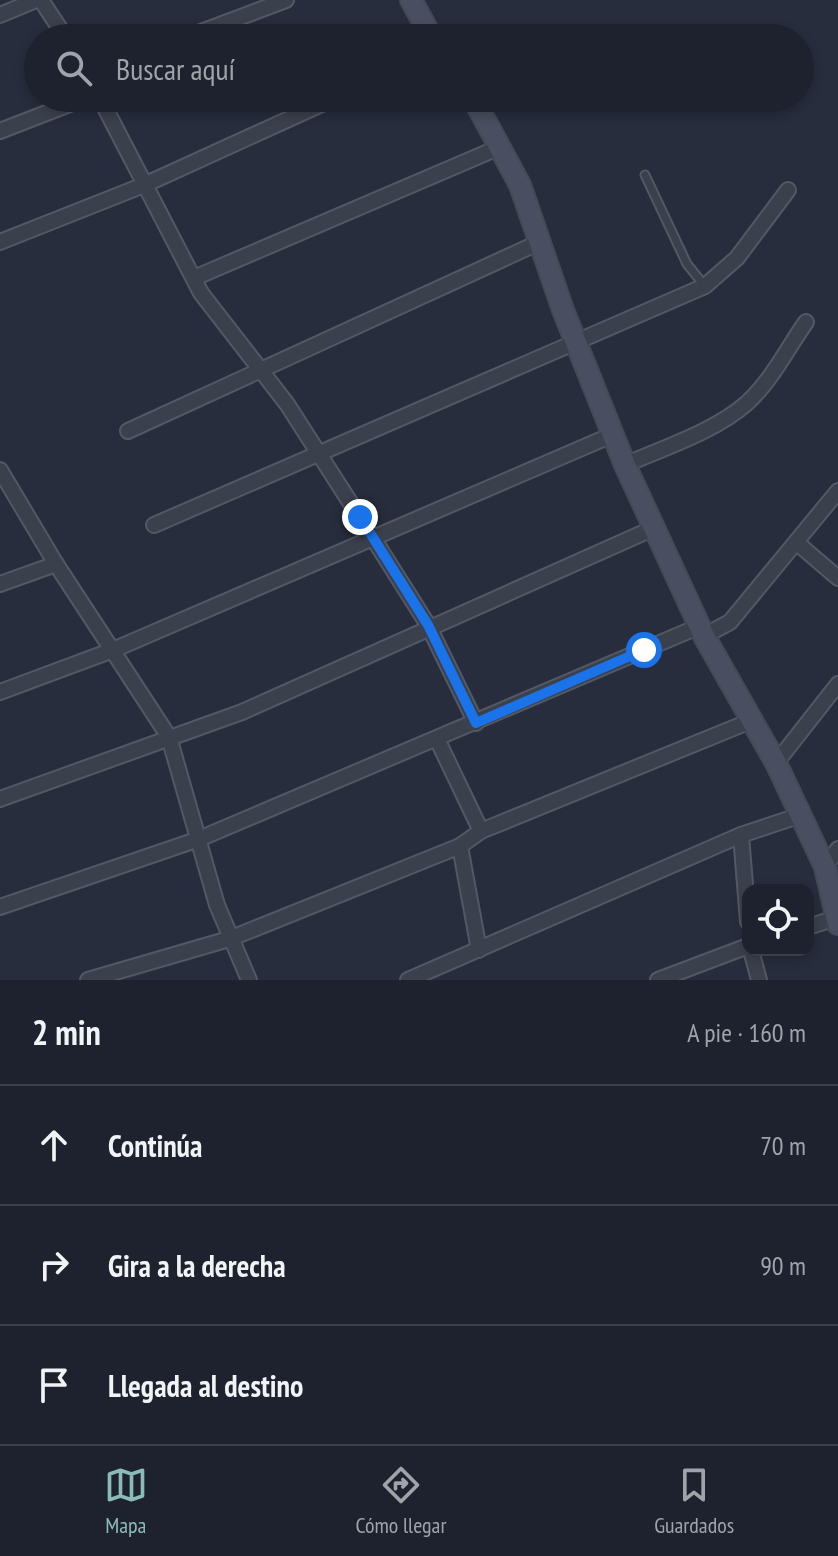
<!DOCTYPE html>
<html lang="es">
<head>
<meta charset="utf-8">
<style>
  :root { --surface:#1d222e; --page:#2a2f3a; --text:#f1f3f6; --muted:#a0a4aa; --line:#3b3f4a; --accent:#8bbbb9 }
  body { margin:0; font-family:"PT Sans Narrow",sans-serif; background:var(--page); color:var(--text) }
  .controls { position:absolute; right:24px; bottom:24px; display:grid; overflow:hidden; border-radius:16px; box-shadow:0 4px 12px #0003 }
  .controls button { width:72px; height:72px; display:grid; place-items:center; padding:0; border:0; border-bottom:2px solid var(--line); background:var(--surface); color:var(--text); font:40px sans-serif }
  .stop { position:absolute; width:24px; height:24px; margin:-18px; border:6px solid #1a73e8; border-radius:50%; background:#fff }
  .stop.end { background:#1a73e8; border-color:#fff; box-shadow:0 2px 8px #0008 }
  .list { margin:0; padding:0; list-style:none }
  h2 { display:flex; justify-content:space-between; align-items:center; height:104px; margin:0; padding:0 32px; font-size:34px }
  h2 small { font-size:26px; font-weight:400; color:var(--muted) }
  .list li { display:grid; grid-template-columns:52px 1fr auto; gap:24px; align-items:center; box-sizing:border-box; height:120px; padding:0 32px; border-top:2px solid var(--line) }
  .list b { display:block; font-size:30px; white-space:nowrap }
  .list em { font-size:26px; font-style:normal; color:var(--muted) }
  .icon { flex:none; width:44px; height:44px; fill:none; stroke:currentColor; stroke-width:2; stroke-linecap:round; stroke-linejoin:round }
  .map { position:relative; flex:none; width:838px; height:980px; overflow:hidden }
  .search { position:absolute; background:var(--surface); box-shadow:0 4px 12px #0003; left:24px; right:24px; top:24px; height:88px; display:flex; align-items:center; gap:20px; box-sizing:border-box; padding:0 28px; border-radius:44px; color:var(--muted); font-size:30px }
  .sheet { height:464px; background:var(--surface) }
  nav { display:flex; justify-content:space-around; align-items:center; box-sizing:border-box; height:112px; border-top:2px solid var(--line); background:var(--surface); font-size:22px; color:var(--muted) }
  nav a { display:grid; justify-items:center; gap:4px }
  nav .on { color:var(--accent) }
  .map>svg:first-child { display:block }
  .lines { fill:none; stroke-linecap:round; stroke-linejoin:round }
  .lane-casing { stroke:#535865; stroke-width:11 }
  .street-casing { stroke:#535865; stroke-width:18 }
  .secondary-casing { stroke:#444956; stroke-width:24 }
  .lane { stroke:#3b404d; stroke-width:7 }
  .street { stroke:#3b404d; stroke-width:14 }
  .secondary { stroke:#494f60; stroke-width:20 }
  .route { stroke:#1a73e8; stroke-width:10 }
</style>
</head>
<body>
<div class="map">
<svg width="838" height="980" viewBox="0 0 838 980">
  <rect width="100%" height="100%" fill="#272d3d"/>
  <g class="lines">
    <!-- lane casing -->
    <g class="lane-casing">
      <polyline id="lane" points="645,175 687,264 704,285"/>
    </g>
    <!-- street casing -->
    <g class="street-casing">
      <g id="street">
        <polyline points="41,0 66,38"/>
        <polyline points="0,15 36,0"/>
        <polyline points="185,38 286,0"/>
        <polyline points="100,98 201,293 287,404 373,538 428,625 476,723"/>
        <polyline points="0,131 85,98"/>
        <polyline points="0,242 144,185 335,98"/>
        <polyline points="194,278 500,147"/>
        <polyline points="128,431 540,242"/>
        <path d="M625 465C665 447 714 432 747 403 772 380 787 349 806 322"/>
        <polyline points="0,470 56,564 169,737 217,905 249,980"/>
        <polyline points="154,525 705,286 737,258 788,190"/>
        <polyline points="796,542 838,578"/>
        <polyline points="0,584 56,564"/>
        <polyline points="704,636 730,622 838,491"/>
        <polyline points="0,692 113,650 612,435"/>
        <polyline points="437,739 481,831"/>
        <polyline points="776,763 838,684"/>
        <polyline points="0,799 242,712 654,528"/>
        <polyline points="741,835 748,922"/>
        <polyline points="460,846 479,950"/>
        <polyline points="825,867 838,849"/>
        <polyline points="0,907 199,839 700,626"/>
        <polyline points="808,927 836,918"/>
        <polyline points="751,950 759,980"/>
        <polyline points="88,980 229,939 460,846 481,831 753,720"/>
        <polyline points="408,980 741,835 801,815"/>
        <polyline points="658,980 748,946"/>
      </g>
    </g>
    <!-- secondary casing -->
    <g class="secondary-casing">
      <g id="secondary">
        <polyline points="411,0 432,38"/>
        <polyline points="473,98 520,185 563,310 625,465 704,636 776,763 825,867 838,924"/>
      </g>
    </g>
    <!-- lane -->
    <use href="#lane" class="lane"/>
    <!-- street -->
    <use href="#street" class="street"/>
    <!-- secondary -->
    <use href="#secondary" class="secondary"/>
  </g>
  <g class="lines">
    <!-- route -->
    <polyline class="route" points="360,517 428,625 476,723 644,650"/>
  </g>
</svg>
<div class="controls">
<button><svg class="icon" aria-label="locate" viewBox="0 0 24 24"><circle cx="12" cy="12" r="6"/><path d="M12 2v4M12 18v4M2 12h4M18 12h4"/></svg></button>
</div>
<div class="stop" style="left:644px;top:650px"></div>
<div class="stop end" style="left:360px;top:517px"></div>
<div class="search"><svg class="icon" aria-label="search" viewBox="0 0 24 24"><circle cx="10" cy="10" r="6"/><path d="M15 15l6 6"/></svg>Buscar aquí</div>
</div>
<section class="sheet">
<h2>2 min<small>A pie · 160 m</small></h2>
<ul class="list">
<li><svg class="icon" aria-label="ahead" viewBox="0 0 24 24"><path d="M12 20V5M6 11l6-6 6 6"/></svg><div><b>Continúa</b></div><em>70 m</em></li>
<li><svg class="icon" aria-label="right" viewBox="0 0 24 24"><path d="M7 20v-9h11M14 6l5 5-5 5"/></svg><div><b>Gira a la derecha</b></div><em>90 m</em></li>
<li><svg class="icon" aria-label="arrive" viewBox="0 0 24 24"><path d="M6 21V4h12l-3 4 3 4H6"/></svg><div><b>Llegada al destino</b></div></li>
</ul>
</section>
<nav>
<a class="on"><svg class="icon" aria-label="map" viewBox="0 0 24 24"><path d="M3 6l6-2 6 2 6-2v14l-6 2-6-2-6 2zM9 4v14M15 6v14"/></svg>Mapa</a>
<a><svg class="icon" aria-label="directions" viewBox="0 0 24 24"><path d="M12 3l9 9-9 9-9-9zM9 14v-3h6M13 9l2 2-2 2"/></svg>Cómo llegar</a>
<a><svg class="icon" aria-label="saved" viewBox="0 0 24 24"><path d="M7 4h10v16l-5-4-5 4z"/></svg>Guardados</a>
</nav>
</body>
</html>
